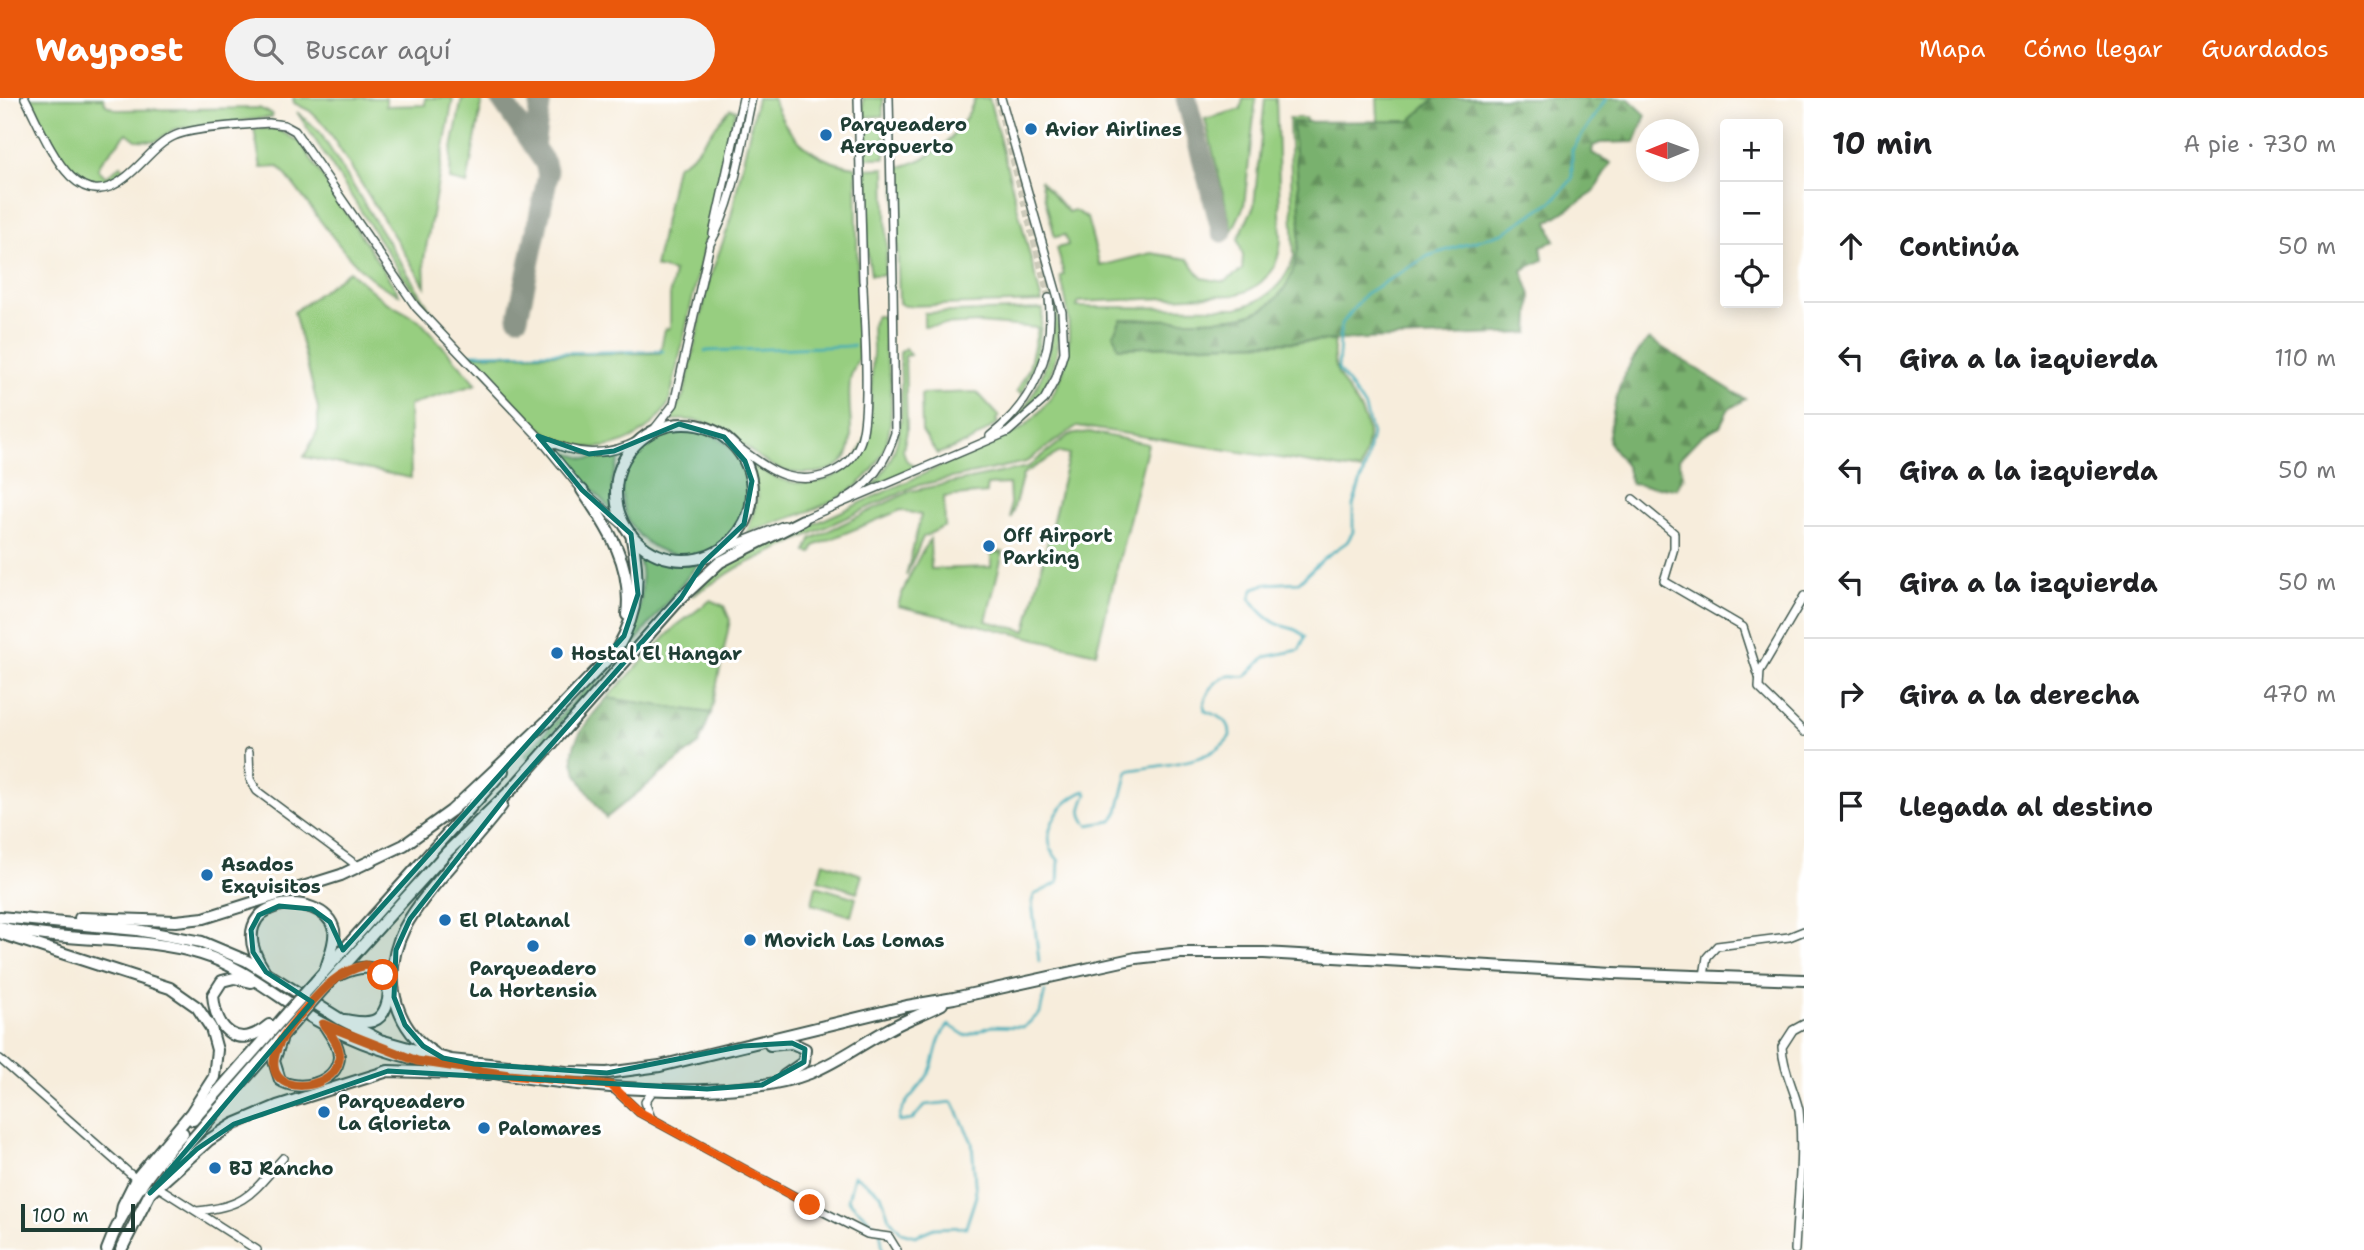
<!DOCTYPE html>
<html lang="es">
<head>
<meta charset="utf-8">
<style>
  :root { --surface:#fff; --page:#f2f2f2; --text:#202124; --muted:#757577; --line:#e0e0e0; --accent:#ea580c }
  body { margin:0; font-family:"Shantell Sans",sans-serif; background:var(--page); color:var(--text) }
  .controls { position:absolute; right:21px; top:21px; display:grid; overflow:hidden; border-radius:7px; box-shadow:0 4px 18px #0003 }
  .controls button { width:63px; height:63px; display:grid; place-items:center; padding:0; border:0; border-bottom:2px solid var(--line); background:var(--surface); color:var(--text); font:35px sans-serif }
  .compass { position:absolute; left:1636px; top:21px; width:63px; height:63px; border-radius:50%; background:var(--surface); box-shadow:0 4px 18px #0003; rotate:269deg }
  .scale { position:absolute; left:21px; bottom:18px; width:114px; box-sizing:border-box; padding-left:7px; border:4px solid #1f3d34; border-top:0; font-size:19px; line-height:24px; white-space:nowrap; color:#1f3d34; -webkit-text-stroke:5px #fff; paint-order:stroke }
  .stop { position:absolute; width:21px; height:21px; margin:-16px; border:5px solid #ea580c; border-radius:50%; background:#fff }
  .stop.end { background:#ea580c; border-color:#fff; box-shadow:0 2px 7px #0008 }
  .list { margin:0; padding:0; list-style:none }
  h2 { display:flex; justify-content:space-between; align-items:center; height:91px; margin:0; padding:0 28px; font-size:30px }
  h2 small { font-size:23px; font-weight:400; color:var(--muted) }
  .list li { display:grid; grid-template-columns:46px 1fr auto; gap:21px; align-items:center; box-sizing:border-box; height:112px; padding:0 28px; border-top:2px solid var(--line) }
  .list b { display:block; font-size:26px; white-space:nowrap }
  .list em { font-size:23px; font-style:normal; color:var(--muted) }
  .icon { flex:none; width:38px; height:38px; fill:none; stroke:currentColor; stroke-width:2; stroke-linecap:round; stroke-linejoin:round }
  .map { position:relative; flex:none; width:1804px; height:1152px; overflow:hidden }
  header { display:flex; align-items:center; gap:42px; box-sizing:border-box; height:98px; padding:0 35px; background:var(--accent); color:#fff }
  header strong { font-size:33px }
  nav { display:flex; gap:38px; margin-inline-start:auto; font-size:24px }
  .search { width:490px; height:63px; background:var(--page); display:flex; align-items:center; gap:18px; box-sizing:border-box; padding:0 24px; border-radius:38px; color:var(--muted); font-size:26px }
  main { display:flex }
  aside { flex:1; background:var(--surface) }
  .map>svg:first-child { display:block }
  .grass { fill:#97ce80; stroke:#5b865a; stroke-width:2 }
  .forest { fill:url(#forest-firs); stroke:#4c7751; stroke-width:2 }
  .lines { fill:none; stroke-linecap:round; stroke-linejoin:round }
  .stream { stroke:#3aabb7; stroke-width:2.5 }
  .taxiway { stroke:#8b9588; stroke-width:21 }
  .minor-tunnel { stroke:#cccaba; stroke-width:7; stroke-dasharray:7 3.5; stroke-linecap:butt }
  .minor-casing { stroke:#3f574d; stroke-width:10 }
  .primary-casing { stroke:#3f574d; stroke-width:14 }
  .minor { stroke:#fff; stroke-width:7 }
  .primary { stroke:#fff; stroke-width:10 }
  .primary-bridge-casing { stroke:#3f574d; stroke-width:14; stroke-linecap:butt }
  .primary-bridge { stroke:#fff; stroke-width:10 }
  .route { stroke:#ea580c; stroke-width:9 }
  .marked { fill:#0f766e; fill-opacity:0.2; stroke:#0f766e; stroke-width:5; stroke-linejoin:round }
  .poi-dot { fill:#1f6fb2; stroke:#fff; stroke-width:2.5 }
  .labels { text-anchor:middle; dominant-baseline:central; stroke-width:6; stroke-linejoin:round; paint-order:stroke }
  .poi-label { font-size:19px; font-weight:bold; fill:#1f3d34; stroke:#fff; text-anchor:start }
</style>
</head>
<body>
<header>
<strong>Waypost</strong>
<div class="search"><svg class="icon" aria-label="search" viewBox="0 0 24 24"><circle cx="10" cy="10" r="6"/><path d="M15 15l6 6"/></svg>Buscar aquí</div>
<nav><a>Mapa</a><a>Cómo llegar</a><a>Guardados</a></nav>
</header>
<main>
<div class="map">
<svg width="1804" height="1152" viewBox="0 0 1804 1152">
  <defs>
    <pattern id="forest-firs" width="22" height="20" patternUnits="userSpaceOnUse" patternTransform="scale(1.75)"><rect width="22" height="20" fill="#79b16e"/><path d="M5 1l3.5 6h-7zM16 11l3.5 6h-7z" fill="#63915b"/></pattern>
  </defs>
  <rect width="100%" height="100%" fill="#fff"/>
  <filter id="ink" filterUnits="userSpaceOnUse"><feTurbulence type="fractalNoise" baseFrequency=".0143" numOctaves="2"/><feDisplacementMap in="SourceGraphic" scale="14" xChannelSelector="R" yChannelSelector="G"/><feConvolveMatrix kernelMatrix="1 2 1 2 8 2 1 2 1" color-interpolation-filters="sRGB"/></filter>
  <filter id="wash" filterUnits="userSpaceOnUse"><feTurbulence type="fractalNoise" baseFrequency=".00686" numOctaves="4" result="noise"/><feDisplacementMap in="SourceGraphic" scale="28" xChannelSelector="R" yChannelSelector="G"/><feGaussianBlur stdDeviation="1.57" result="paint"/><feColorMatrix in="noise" values="0 0 0 0 0 0 0 0 0 0 0 0 0 0 0 0 0 1.4 0 .05"/><feComposite in="paint" operator="in"/></filter>
  <g filter="url(#wash)">
    <rect width="100%" height="100%" fill="#f7eddc"/>
    <!-- grass -->
    <g class="grass">
      <path d="M29 0H103L106 7 117 12 259 10 272 16V19L175 31 156 43 136 42 127 35 101 64 98 71 106 79 121 67 124 71C72 117 48 37 29 0Z"/>
      <polygon points="293,0 386,0 386,8 425,7 425,0 453,0 424,161 425,188 326,29 310,13 294,5"/>
      <polygon points="462,0 481,0 482,4 467,86 450,82 451,56"/>
      <path d="M757 0H773C786 40 815 64 856 69L859 258C857 265 853 272 851 278 841 318 878 379 798 375 750 373 733 312 669 323L684 296 709 182 729 127Z"/>
      <polygon points="863,0 883,0 883,18 863,19"/>
      <path d="M975 0H989L1042 204 904 208 899 205 895 70C934 62 962 37 975 0Z"/>
      <polygon points="1243,0 1256,0 1244,108 1232,133 1205,21 1241,11"/>
      <path d="M1265 0H1276L1281 141C1280 170 1262 191 1234 197L1078 204 1077 209 1237 210C1265 203 1286 186 1294 158L1289 20H1306V24L1292 25C1296 84 1324 199 1244 218 1211 225 1157 221 1122 221L1118 250 1335 243C1326 284 1363 297 1368 335 1369 346 1363 362 1361 373L1077 328 1026 364 915 388 739 469 692 498 715 475 744 458 1018 333C1071 295 1078 238 1060 178L1064 177 1057 150 1068 147 1065 137 1055 139 1040 82 1068 114 1074 112 1087 120 1100 168 1151 155 1188 161 1202 180 1224 184 1242 172 1243 158 1238 141 1254 108Z"/>
      <polygon points="1377,0 1435,0 1410,23 1378,23"/>
      <path d="M730 11 737 12 733 21 669 305C657 325 639 340 615 347 549 364 508 298 469 257L660 255 665 231 670 230V195L674 174 655 169 676 68 692 58Z"/>
      <polygon points="297,14 319,33 433,216 406,183"/>
      <polygon points="884,28 885,60 864,60 864,29"/>
      <path d="M275 30 300 44 399 196C351 180 312 105 279 69L261 70 254 31Z"/>
      <polygon points="885,70 887,152 884,177 871,177 867,151 864,71"/>
      <polygon points="349,173 384,203 419,222 477,286 409,307 411,380 304,359 318,332 318,310 294,214"/>
      <path d="M1050 196 1054 197C1066 245 1055 288 1017 321 1045 282 1059 244 1050 196Z"/>
      <polygon points="1043,211 1037,259 1022,296 1017,293 1029,270 1038,230 979,225 924,228 924,215"/>
      <path d="M876 218H882C889 229 883 246 886 260 891 276 891 291 891 308 893 398 816 409 747 435L758 399 750 362C768 379 790 388 815 384 880 373 869 303 873 255 874 243 869 227 876 218Z"/>
      <path d="M905 250 910 257 905 258 907 333 903 352 906 362 915 369 872 389C909 346 901 308 900 255Z"/>
      <polygon points="977,294 999,318 996,322 998,325 969,344 937,356 922,333 921,296"/>
      <circle cx="685" cy="394" r="63"/>
      <path d="M1089 334 1148 346 1096 555 898 508C902 492 920 455 930 441L931 471 991 469V455L1003 454 986 523 1026 533 1069 356 1060 354 1023 376 1011 421 1009 386 987 387V395L944 399 945 428 923 439 906 478 921 417 901 412 814 448 812 455 806 454 811 441 911 393 1028 369 1069 337Z"/>
      <polygon points="556,352 587,361 621,356 612,383 614,415"/>
      <path d="M636 447 666 465 698 466 627 554 561 624 531 663 525 657 623 549C643 516 647 485 636 447Z"/>
      <polygon points="711,502 724,508 730,522 711,615 607,600 676,528"/>
      <polygon points="823,764 862,777 857,794 818,782"/>
      <polygon points="816,788 856,800 851,818 812,806"/>
    </g>
    <!-- forest -->
    <g class="forest">
      <path d="M1435 0H1628L1646 17 1635 44 1600 45 1593 48 1592 55 1611 65 1593 95 1548 124 1555 143 1541 148 1543 162 1522 172 1531 197 1529 235 1118 250 1114 235 1121 221C1157 221 1212 225 1244 218 1324 199 1296 84 1292 24L1410 23Z"/>
      <path d="M1649 241 1745 301 1728 312 1720 328 1701 338 1679 361 1683 378 1676 391 1631 386 1627 370 1608 343C1615 300 1619 274 1649 241Z"/>
      <path d="M607 600 711 615 699 646 606 720C565 663 558 656 607 600Z"/>
    </g>
    <g class="lines">
      <!-- stream -->
      <g class="stream">
        <polyline points="705,253 854,248"/>
        <polyline points="468,256 663,253"/>
        <path d="M1039 863 1032 804 1034 797 1058 785 1059 763C1036 738 1057 705 1085 693L1087 696C1081 709 1078 716 1088 727L1112 723 1118 713 1128 673C1158 666 1211 667 1230 638 1231 621 1218 618 1205 613 1202 600 1214 581 1228 578 1234 577 1240 579 1246 578L1265 559 1299 552 1305 539C1297 530 1291 531 1280 527 1267 522 1258 511 1250 500L1254 490 1266 486 1299 484 1324 460 1347 444 1353 434V407L1366 367 1372 336 1365 310 1338 271 1341 227 1365 196 1428 158 1505 134 1555 101 1572 81V52L1607 0"/>
        <path d="M883 1152 880 1132 848 1102 854 1077 881 1096 889 1120 901 1134 915 1138 934 1130 966 1129 976 1098 972 1044 953 1004 925 1007 912 1022 899 1024C900 1003 922 991 930 973 937 957 936 939 949 927L966 938 992 928 1024 929 1040 915 1045 893"/>
      </g>
      <!-- taxiway -->
      <g class="taxiway">
        <polyline points="500,0 545,65 548,77 518,219"/>
        <polyline points="1186,0 1222,134"/>
        <polyline points="534,48 541,0"/>
      </g>
    </g>
  </g>
  <g filter="url(#ink)">
    <g class="lines">
      <!-- minor-tunnel -->
      <polyline class="minor-tunnel" points="997,0 1049,200"/>
      <!-- minor casing -->
      <g class="minor-casing">
        <g id="minor">
          <path d="M25 0C45 37 73 123 126 79 142 67 156 46 174 38 193 29 247 27 269 25L284 27 295 33 416 209 538 338 582 392 625 429"/>
          <polyline points="858,0 863,183"/>
          <polyline points="889,0 893,183"/>
          <polyline points="713,136 743,0"/>
          <path d="M652 334 674 306 710 146C735 102 741 49 752 0"/>
          <path d="M990 338C1034 303 1055 256 1049 200"/>
          <path d="M541 340C576 358 606 360 640 342"/>
          <path d="M732 345C749 356 768 373 787 378 816 386 849 373 860 345 871 318 864 222 863 188"/>
          <path d="M845 401C871 386 886 364 895 335L893 188"/>
          <polyline points="1633,401 1674,435 1674,450 1664,483 1743,529 1759,579"/>
          <polyline points="799,423 1008,334 1044,302 1056,280 1064,254 1062,214 1001,0"/>
          <polyline points="723,451 784,427"/>
          <polyline points="1804,498 1760,573 1759,590 1804,634"/>
          <polyline points="249,654 250,681 257,693 359,769"/>
          <polyline points="1704,878 1707,859 1717,848 1789,839 1804,833"/>
          <polyline points="0,961 136,1081"/>
          <polyline points="611,988 639,1014 810,1107 867,1136 889,1139 897,1152"/>
          <polyline points="651,1020 645,1004 654,991"/>
          <polyline points="158,1089 257,1152"/>
          <path d="M197 1113C247 1108 251 1096 283 1060"/>
          <path d="M1795 1152C1797 1107 1804 1056 1799 1012 1794 990 1783 972 1782 949L1793 932 1804 926"/>
        </g>
      </g>
      <!-- primary casing -->
      <g class="primary-casing">
        <g id="primary">
          <circle cx="684" cy="394" r="68"/>
          <path d="M582 392C609 432 633 467 627 517"/>
          <path d="M546 625 617 551C640 512 640 479 631 436"/>
          <polyline points="0,819 137,832 202,844 247,863 340,921 380,942 451,962 566,974 607,975 660,968 907,908 954,900 1136,860 1181,855 1264,855 1613,875 1804,882"/>
          <polyline points="80,820 176,823 204,820 341,777 404,747 451,713 549,621"/>
          <path d="M0 829C66 846 135 836 201 856 244 869 278 900 316 922 357 946 405 961 452 968"/>
          <polyline points="3,836 170,890 197,909 211,930 217,952 214,979 191,1015 136,1081 123,1107 121,1118"/>
          <path d="M264 872C216 798 324 789 334 832 336 844 329 859 326 870"/>
          <path d="M339 877C400 848 396 916 373 923 364 926 353 923 344 922"/>
          <polyline points="316,883 503,673"/>
          <path d="M251 884 234 880 222 883 213 897C216 933 238 953 269 927"/>
          <polyline points="325,889 447,754 512,691 681,500 720,464 803,422"/>
          <path d="M281 942 274 963 280 982C299 995 337 985 339 959 339 947 331 938 325 928"/>
          <polyline points="770,947 792,945 805,951 804,964 784,978"/>
          <path d="M434 955C392 928 382 875 404 831 425 791 474 746 502 707"/>
          <path d="M482 973C568 987 729 1007 810 975 838 964 863 945 889 931 907 921 925 915 942 906"/>
          <polyline points="193,1022 289,913"/>
          <polyline points="168,1069 297,921"/>
          <polyline points="150,1095 209,1042 234,1026 277,1008 388,973 489,976"/>
          <path d="M107 1152C123 1108 152 1070 183 1035"/>
          <polyline points="121,1152 152,1091"/>
        </g>
      </g>
      <!-- minor -->
      <use href="#minor" class="minor"/>
      <!-- primary -->
      <use href="#primary" class="primary"/>
      <!-- primary-bridge casing -->
      <g class="primary-bridge-casing">
        <g id="primary-bridge">
          <polyline points="289,913 316,883"/>
          <polyline points="297,921 325,889"/>
        </g>
      </g>
      <!-- primary-bridge -->
      <use href="#primary-bridge" class="primary-bridge"/>
    </g>
  </g>
  <g class="lines" filter="url(#ink)">
    <!-- route -->
    <path class="route" d="M383 877 366 867C335 874 320 895 299 918 220 1008 354 1002 338 949 335 941 328 933 323 926L417 963 509 977 611 987 639 1014 810 1107"/>
  </g>
  <!-- marked area -->
  <path class="marked" d="M679 326 724 339 745 363 752 383 744 426 703 465 681 500 512 691 410 821 396 852 394 899 405 927 423 948 443 960 474 966 607 975 743 948 792 945 805 951 804 964 762 987 707 991 388 973 234 1026 197 1051 150 1095 312 904 266 874 253 854 251 832 259 817 279 808 312 811 330 824 343 852 624 538 638 496 631 436 582 392 538 338 589 356 614 353Z"/>
  <!-- markers -->
  <g class="poi-dot">
    <circle cx="1031" cy="31" r="7"/>
    <circle cx="826" cy="37" r="7"/>
    <circle cx="989" cy="448" r="7"/>
    <circle cx="557" cy="555" r="7"/>
    <circle cx="207" cy="777" r="7"/>
    <circle cx="445" cy="822" r="7"/>
    <circle cx="750" cy="842" r="7"/>
    <circle cx="533" cy="848" r="7"/>
    <circle cx="324" cy="1014" r="7"/>
    <circle cx="484" cy="1030" r="7"/>
    <circle cx="215" cy="1070" r="7"/>
  </g>
  <g class="labels">
    <!-- poi labels -->
    <g class="poi-label">
      <text x="840" y="26">Parqueadero<tspan x="840" dy="22">Aeropuerto</tspan></text>
      <text x="1045" y="31">Avior Airlines</text>
      <text x="1003" y="437">Off Airport<tspan x="1003" dy="22">Parking</tspan></text>
      <text x="571" y="555">Hostal El Hangar</text>
      <text x="221" y="766">Asados<tspan x="221" dy="22">Exquisitos</tspan></text>
      <text x="459" y="822">El Platanal</text>
      <text x="764" y="842">Movich Las Lomas</text>
      <text x="533" y="870" text-anchor="middle">Parqueadero<tspan x="533" dy="22">La Hortensia</tspan></text>
      <text x="338" y="1003">Parqueadero<tspan x="338" dy="22">La Glorieta</tspan></text>
      <text x="498" y="1030">Palomares</text>
      <text x="229" y="1070">BJ Rancho</text>
    </g>
  </g>
</svg>
<div class="controls">
<button>+</button>
<button>−</button>
<button><svg class="icon" aria-label="locate" viewBox="0 0 24 24"><circle cx="12" cy="12" r="6"/><path d="M12 2v4M12 18v4M2 12h4M18 12h4"/></svg></button>
</div>
<svg class="compass" viewBox="-18 -18 36 36"><path d="M0-13l5 13h-10z" fill="#e53935"/><path d="M0 13l5-13h-10z" fill="#757577"/></svg>
<div class="scale">100 m</div>
<div class="stop" style="left:383px;top:877px"></div>
<div class="stop end" style="left:810px;top:1107px"></div>
</div>
<aside>
<h2>10 min<small>A pie · 730 m</small></h2>
<ul class="list">
<li><svg class="icon" aria-label="ahead" viewBox="0 0 24 24"><path d="M12 20V5M6 11l6-6 6 6"/></svg><div><b>Continúa</b></div><em>50 m</em></li>
<li><svg class="icon" aria-label="left" viewBox="0 0 24 24"><path d="M17 20v-9H6M10 6l-5 5 5 5"/></svg><div><b>Gira a la izquierda</b></div><em>110 m</em></li>
<li><svg class="icon" aria-label="left" viewBox="0 0 24 24"><path d="M17 20v-9H6M10 6l-5 5 5 5"/></svg><div><b>Gira a la izquierda</b></div><em>50 m</em></li>
<li><svg class="icon" aria-label="left" viewBox="0 0 24 24"><path d="M17 20v-9H6M10 6l-5 5 5 5"/></svg><div><b>Gira a la izquierda</b></div><em>50 m</em></li>
<li><svg class="icon" aria-label="right" viewBox="0 0 24 24"><path d="M7 20v-9h11M14 6l5 5-5 5"/></svg><div><b>Gira a la derecha</b></div><em>470 m</em></li>
<li><svg class="icon" aria-label="arrive" viewBox="0 0 24 24"><path d="M6 21V4h12l-3 4 3 4H6"/></svg><div><b>Llegada al destino</b></div></li>
</ul>
</aside>
</main>
</body>
</html>
